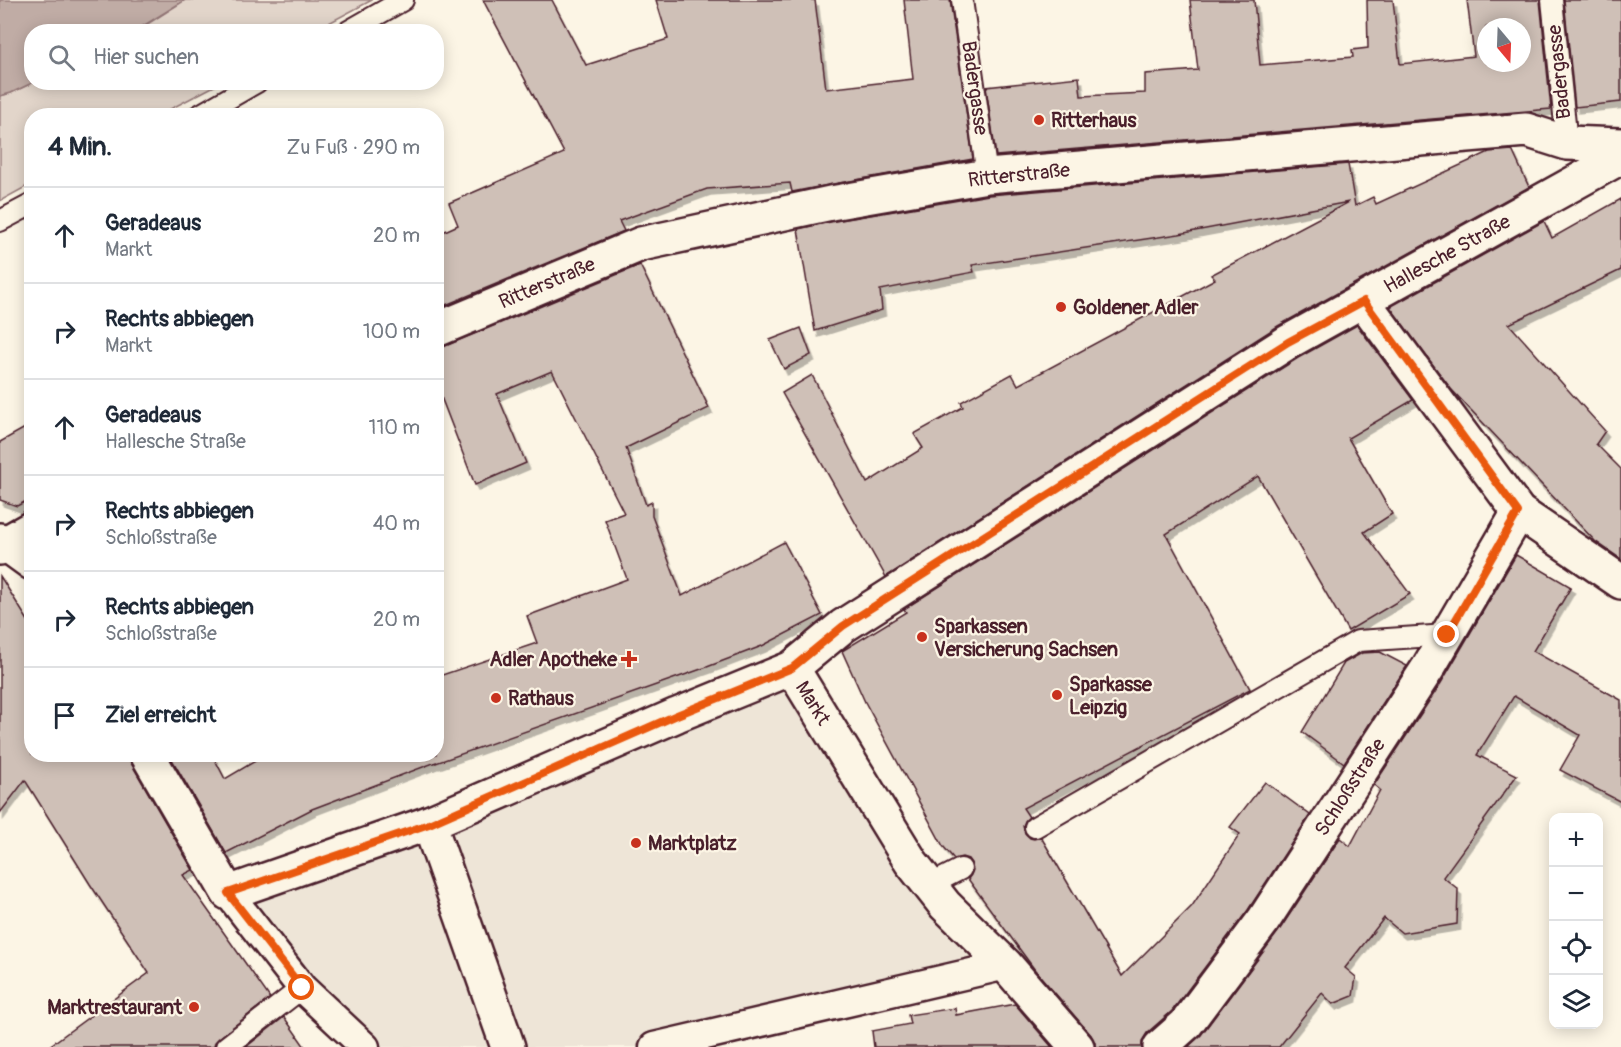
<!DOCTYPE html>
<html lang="de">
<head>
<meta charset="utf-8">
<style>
  :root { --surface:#fff; --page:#f6f6f7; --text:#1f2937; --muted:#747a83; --line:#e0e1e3 }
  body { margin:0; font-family:Pangolin,sans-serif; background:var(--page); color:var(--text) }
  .controls { position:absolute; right:18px; bottom:18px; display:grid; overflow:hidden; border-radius:12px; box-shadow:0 3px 15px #0003 }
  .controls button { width:54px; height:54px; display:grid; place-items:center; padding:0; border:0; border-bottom:2px solid var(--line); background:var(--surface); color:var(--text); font:30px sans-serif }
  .compass { position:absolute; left:1477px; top:18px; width:54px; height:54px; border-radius:50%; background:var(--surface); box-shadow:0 3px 15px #0003; rotate:161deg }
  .stop { position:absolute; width:18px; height:18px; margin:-14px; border:4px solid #ea580c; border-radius:50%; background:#fff }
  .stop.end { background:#ea580c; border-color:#fff; box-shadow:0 2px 6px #0008 }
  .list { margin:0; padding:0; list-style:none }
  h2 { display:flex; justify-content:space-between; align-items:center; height:78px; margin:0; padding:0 24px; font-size:26px }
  h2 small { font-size:20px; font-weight:400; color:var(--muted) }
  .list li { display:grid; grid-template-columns:39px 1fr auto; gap:18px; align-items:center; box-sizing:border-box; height:96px; padding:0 24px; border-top:2px solid var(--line) }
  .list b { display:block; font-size:22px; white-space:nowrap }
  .list p { margin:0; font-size:20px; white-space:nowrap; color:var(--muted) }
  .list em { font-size:20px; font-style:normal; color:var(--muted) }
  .icon { flex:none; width:33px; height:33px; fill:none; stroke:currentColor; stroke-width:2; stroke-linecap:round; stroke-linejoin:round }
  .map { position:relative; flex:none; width:1621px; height:1047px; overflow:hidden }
  .search { position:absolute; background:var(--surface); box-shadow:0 3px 15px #0003; left:24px; top:24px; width:420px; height:66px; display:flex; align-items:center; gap:15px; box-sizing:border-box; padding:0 21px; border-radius:24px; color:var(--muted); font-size:22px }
  .panel { position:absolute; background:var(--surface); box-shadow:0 3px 15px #0003; left:24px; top:108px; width:420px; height:654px; border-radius:24px }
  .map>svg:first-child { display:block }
  .built { fill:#eee5d7 }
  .green { fill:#e2d5ca; stroke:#967a7a; stroke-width:1.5 }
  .water { fill:#c0aca5; stroke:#917474; stroke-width:1.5 }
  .building { fill:#cfc0b7; stroke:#4a1f2b; stroke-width:1.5; fill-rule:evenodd; filter:url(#shadow) }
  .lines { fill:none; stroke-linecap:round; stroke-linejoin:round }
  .service-casing { stroke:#4a1f2b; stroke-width:24 }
  .pedestrian-casing { stroke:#4a1f2b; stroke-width:33 }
  .minor-casing { stroke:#4a1f2b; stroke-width:38 }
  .service { stroke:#fcf5e5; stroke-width:20 }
  .pedestrian { stroke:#fcf5e5; stroke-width:28 }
  .minor { stroke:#fcf5e5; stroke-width:33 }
  .route { stroke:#ea580c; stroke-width:8 }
  .poi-dot { fill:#c8321e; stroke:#fcf5e5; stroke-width:2 }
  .labels { text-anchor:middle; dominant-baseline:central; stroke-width:4.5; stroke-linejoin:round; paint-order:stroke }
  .street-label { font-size:20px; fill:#4a1f2b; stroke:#fcf5e5 }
  .poi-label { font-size:20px; font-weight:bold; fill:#4a1f2b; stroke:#fcf5e5; text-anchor:start }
</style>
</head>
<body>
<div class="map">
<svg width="1621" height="1047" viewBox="0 0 1621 1047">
  <defs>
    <filter id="shadow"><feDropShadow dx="3.5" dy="6" stdDeviation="0" flood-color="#0004"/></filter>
  </defs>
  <rect width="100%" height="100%" fill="#fcf5e5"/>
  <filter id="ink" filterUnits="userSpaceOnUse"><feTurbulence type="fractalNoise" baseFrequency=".0167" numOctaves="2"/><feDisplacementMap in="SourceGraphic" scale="12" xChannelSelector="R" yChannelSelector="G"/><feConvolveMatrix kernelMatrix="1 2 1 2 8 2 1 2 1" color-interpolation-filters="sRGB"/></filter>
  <g filter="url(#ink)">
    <!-- built -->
    <polygon class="built" points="792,668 911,862 1006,965 654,1047 365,1047 228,893"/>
    <!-- green -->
    <g class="green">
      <polygon points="185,0 372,0 314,31 135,32"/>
      <polygon points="32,83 220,83 159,115 32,116 31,184 0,201 0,96 11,93"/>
    </g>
    <!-- water -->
    <polygon class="water" points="0,0 185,0 135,31 32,32 32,83 11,93 0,96"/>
    <!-- building -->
    <g class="building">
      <polygon points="483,0 552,0 586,65 668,39 656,0 815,0 826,89 913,79 904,0 950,0 973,159 828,185 792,192 790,183 707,189 619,221 624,231 436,309 436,235 458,225 449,203 564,153"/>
      <path d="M1190 0H1254L1260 65 1353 57 1352 50 1368 48 1367 0H1393L1400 64 1474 56 1467 0H1540L1551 109 996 156 986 87 1079 77 1081 96 1145 93V74L1198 70ZM1486 27H1522V63H1486Z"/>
      <polygon points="1564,0 1621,0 1621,102 1575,107"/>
      <polygon points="1512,150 1529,187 1278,326 886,577 782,393 812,375 867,483 923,448 914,434 963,407 961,402 1012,374 1018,385 1215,279 1211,275 1349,202 1179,234 972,265 974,272 880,290 882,310 815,331 798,229 835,221 989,195 1348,164 1355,206 1373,197 1376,204 1489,152"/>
      <polygon points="1621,199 1621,270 1509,324 1605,431 1596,444 1621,469 1621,559 1595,541 1451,389 1390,307 1544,221 1552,238"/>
      <polygon points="640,265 709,408 626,448 646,505 652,502 652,516 682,596 784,542 822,615 762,646 707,667 436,763 436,762 312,809 226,853 169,754 212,754 225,779 267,754 436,754 436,677 537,643 527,616 627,579 605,520 624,513 552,371 497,394 526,463 475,485 436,384 436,348 443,347"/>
      <polygon points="1357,325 1413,400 1348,438 1392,514 1364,532 1410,594 1348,631 1258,476 1166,534 1250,689 1023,808 1029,817 1025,821 1023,826 1025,833 1030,838 1034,839 1041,837 1122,976 1192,906 1240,834 1230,827 1265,782 1310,815 1248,910 1172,1011 1147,1033 1142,1041 1142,1047 1095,1047 1095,1043 1091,1035 1035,970 968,879 971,875 973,870 971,863 968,859 962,857 954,859 943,846 865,702 842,651 906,612 904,609 1298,358"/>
      <polygon points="801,328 811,355 784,369 770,340"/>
      <polygon points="32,424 32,498 17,506 0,500 0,442"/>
      <polygon points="1516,555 1571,587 1533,651 1621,700 1621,802 1560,770 1580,735 1514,696 1477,755 1517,775 1443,877 1458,889 1457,924 1402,933 1384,918 1345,968 1356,977 1353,996 1333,1004 1322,993 1279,1047 1188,1047 1201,1035 1278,932 1340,838 1350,846 1380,790 1374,785 1441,683"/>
      <polygon points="0,576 32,627 32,754 128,754 131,763 193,870 183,875 270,998 219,1038 215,1042 214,1047 48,1047 149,973 90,884 25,780 0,813"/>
      <polygon points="1380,652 1407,666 1344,763 1302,732 1344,663 1362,653"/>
      <polygon points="1015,1004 1052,1047 874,1047 872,1031 910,1024 908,1015 955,1008 956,1015"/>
      <polygon points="284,1017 305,1047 246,1047"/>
    </g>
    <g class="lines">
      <!-- service casing -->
      <g class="service-casing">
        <g id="service">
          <polyline points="962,0 987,176"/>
          <polyline points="1552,0 1567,143"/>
          <polyline points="347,32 403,0"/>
          <polyline points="198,116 257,82"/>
          <polyline points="0,221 32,204"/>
          <polyline points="1035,827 1358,641 1447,635"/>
          <polyline points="930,885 961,869"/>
          <polyline points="226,1047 302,988"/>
        </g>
      </g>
      <!-- pedestrian casing -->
      <g class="pedestrian-casing">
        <g id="pedestrian">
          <polyline points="228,893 302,988 365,1047"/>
          <polyline points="654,1047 1006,965"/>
        </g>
      </g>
      <!-- minor casing -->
      <g class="minor-casing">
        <g id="minor">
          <polyline points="1363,301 1519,512 1621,582"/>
          <polyline points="436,330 641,244 831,203 987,176 1526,130 1567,143 1621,145"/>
          <polyline points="0,540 32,563"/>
          <polyline points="0,548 4,544 32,528"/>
          <polyline points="792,668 911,862 945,905 1006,965 1077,1047"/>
          <polyline points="147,754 228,893 429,823 677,715 792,668 843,626 1288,342 1621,157"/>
          <polyline points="429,823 508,1047"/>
          <polyline points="1160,1047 1186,1024 1263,921 1428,668 1519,512"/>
        </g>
      </g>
      <!-- service -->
      <use href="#service" class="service"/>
      <!-- pedestrian -->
      <use href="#pedestrian" class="pedestrian"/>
      <!-- minor -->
      <use href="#minor" class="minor"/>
    </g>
  </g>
  <g class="lines" filter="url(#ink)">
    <!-- route -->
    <polyline class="route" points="302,988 228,893 429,824 677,715 792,668 843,626 1288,342 1364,301 1518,512 1447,635"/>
  </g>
  <!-- markers -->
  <g class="poi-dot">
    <circle cx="1039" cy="120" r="6"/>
    <circle cx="1061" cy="307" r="6"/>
    <circle cx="922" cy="637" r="6"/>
    <path d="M626 650h6v6h6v6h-6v6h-6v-6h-6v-6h6z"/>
    <circle cx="1057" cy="695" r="6"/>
    <circle cx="496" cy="698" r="6"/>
    <circle cx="636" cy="843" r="6"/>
    <circle cx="194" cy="1007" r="6"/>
  </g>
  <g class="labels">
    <!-- street labels -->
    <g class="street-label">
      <text transform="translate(1559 72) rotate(-96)">Badergasse</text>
      <text transform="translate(975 88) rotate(82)">Badergasse</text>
      <text transform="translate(1019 175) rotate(-6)">Ritterstraße</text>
      <text transform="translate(1447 254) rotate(-29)">Hallesche Straße</text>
      <text transform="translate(547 283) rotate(-23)">Ritterstraße</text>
      <text transform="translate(813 703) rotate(58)">Markt</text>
      <text transform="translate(1350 787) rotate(-57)">Schloßstraße</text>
    </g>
    <!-- poi labels -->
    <g class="poi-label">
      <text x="1051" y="120">Ritterhaus</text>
      <text x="1073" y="307">Goldener Adler</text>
      <text x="934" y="626">Sparkassen<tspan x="934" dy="23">Versicherung Sachsen</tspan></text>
      <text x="617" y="659" text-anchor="end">Adler Apotheke</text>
      <text x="1069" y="684">Sparkasse<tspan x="1069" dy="23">Leipzig</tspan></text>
      <text x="508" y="698">Rathaus</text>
      <text x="648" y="843">Marktplatz</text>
      <text x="182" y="1007" text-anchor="end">Marktrestaurant</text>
    </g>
  </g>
</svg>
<div class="controls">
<button>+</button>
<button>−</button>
<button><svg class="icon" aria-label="locate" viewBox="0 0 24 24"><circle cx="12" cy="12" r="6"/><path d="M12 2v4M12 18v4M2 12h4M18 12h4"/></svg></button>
<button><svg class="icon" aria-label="layers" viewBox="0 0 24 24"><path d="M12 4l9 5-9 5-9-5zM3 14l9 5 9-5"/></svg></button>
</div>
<svg class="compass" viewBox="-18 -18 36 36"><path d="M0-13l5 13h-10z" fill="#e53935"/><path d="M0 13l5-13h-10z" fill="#747a83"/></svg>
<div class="stop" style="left:302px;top:988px"></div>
<div class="stop end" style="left:1447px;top:635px"></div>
<div class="search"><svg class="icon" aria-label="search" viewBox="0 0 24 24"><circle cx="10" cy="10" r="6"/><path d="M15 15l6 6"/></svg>Hier suchen</div>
<section class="panel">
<h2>4 Min.<small>Zu Fuß · 290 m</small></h2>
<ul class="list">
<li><svg class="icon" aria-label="ahead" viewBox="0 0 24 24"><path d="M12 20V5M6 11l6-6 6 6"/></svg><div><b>Geradeaus</b><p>Markt</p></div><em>20 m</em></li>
<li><svg class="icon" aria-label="right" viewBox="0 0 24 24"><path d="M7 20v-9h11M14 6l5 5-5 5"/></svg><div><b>Rechts abbiegen</b><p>Markt</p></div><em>100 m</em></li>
<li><svg class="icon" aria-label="ahead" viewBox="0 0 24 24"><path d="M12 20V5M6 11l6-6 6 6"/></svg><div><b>Geradeaus</b><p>Hallesche Straße</p></div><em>110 m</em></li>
<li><svg class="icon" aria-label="right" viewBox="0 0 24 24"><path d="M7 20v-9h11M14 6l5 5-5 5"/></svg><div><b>Rechts abbiegen</b><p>Schloßstraße</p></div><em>40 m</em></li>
<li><svg class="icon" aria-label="right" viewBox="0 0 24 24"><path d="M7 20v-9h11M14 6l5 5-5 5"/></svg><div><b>Rechts abbiegen</b><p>Schloßstraße</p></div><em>20 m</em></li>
<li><svg class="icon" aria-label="arrive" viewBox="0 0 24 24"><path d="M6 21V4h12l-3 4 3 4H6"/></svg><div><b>Ziel erreicht</b></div></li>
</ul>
</section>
</div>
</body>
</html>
